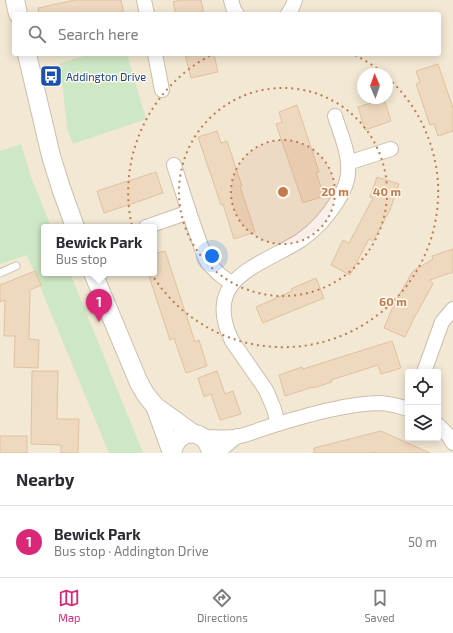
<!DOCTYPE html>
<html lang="en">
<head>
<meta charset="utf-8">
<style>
  :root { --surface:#fff; --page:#f2f2f3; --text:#2b2b33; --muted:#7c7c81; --line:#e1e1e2; --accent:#db2777 }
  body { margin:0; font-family:"Exo 2",sans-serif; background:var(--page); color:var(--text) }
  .controls { position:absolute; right:12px; bottom:12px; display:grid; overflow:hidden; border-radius:4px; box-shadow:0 2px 10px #0003 }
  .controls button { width:36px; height:36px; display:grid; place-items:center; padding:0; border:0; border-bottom:1px solid var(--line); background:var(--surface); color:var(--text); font:20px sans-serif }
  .compass { position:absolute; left:357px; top:68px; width:36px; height:36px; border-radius:50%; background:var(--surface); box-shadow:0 2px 10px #0003; rotate:358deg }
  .you { position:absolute; left:212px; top:256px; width:14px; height:14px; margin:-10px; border:3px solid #fff; border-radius:50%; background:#1a73e8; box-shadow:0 0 0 6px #1a73e833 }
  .badge { display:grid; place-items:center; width:26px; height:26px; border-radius:50%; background:var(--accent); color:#fff; font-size:13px; font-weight:700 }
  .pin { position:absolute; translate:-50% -33px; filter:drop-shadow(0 1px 2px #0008) }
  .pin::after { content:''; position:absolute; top:21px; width:14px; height:12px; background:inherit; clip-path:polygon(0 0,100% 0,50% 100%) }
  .popup { position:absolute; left:41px; top:224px; width:116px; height:52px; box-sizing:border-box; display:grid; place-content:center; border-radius:4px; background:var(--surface); filter:drop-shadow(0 1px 3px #0005); font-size:13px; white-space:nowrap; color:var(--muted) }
  .popup b { font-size:15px; color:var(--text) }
  .popup::after { content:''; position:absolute; left:50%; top:100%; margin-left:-8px; border:8px solid transparent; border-top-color:var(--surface) }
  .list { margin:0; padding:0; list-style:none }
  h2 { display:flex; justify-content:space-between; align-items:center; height:52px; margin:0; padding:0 16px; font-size:17px }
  h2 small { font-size:13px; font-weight:400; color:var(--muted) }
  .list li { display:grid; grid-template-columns:26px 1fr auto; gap:12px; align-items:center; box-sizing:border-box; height:72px; padding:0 16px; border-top:1px solid var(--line) }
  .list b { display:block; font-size:15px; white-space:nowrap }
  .list p { margin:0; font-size:13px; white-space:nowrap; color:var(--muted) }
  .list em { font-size:13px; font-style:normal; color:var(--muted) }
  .icon { flex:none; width:22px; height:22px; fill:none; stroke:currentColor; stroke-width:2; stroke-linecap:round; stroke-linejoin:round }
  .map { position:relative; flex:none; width:453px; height:453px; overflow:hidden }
  .search { position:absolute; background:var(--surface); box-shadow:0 2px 10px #0003; left:12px; right:12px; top:12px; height:44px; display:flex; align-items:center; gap:10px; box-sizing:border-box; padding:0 14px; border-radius:4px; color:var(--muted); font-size:15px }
  .sheet { height:124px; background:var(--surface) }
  nav { display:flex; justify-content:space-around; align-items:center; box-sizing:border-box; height:56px; border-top:1px solid var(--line); background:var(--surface); font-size:11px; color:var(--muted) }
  nav a { display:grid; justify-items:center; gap:2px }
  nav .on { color:var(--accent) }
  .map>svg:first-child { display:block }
  .residential { fill:#f2e8d4; fill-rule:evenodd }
  .green { fill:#cee7c4 }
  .building { fill:#eed8be; stroke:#e0c1a0 }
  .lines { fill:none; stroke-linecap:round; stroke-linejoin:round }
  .service-casing { stroke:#ccbeac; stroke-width:9 }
  .minor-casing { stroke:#ccbeac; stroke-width:16 }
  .tertiary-casing { stroke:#ccbeac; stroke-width:20 }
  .service { stroke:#fff; stroke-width:7 }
  .minor { stroke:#fff; stroke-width:14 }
  .tertiary { stroke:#fff; stroke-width:18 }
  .ring { fill:none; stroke:#c27b50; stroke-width:2; stroke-dasharray:2 4 }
  .labels { text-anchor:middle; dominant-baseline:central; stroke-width:3; stroke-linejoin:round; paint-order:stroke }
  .transit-label { font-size:11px; fill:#164399; stroke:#fef9eb; text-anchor:start }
  .centre { fill:#c27b50; stroke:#fef9eb; stroke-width:2 }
  .ring-label { font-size:12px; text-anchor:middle; font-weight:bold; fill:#c27b50; stroke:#fef9eb; stroke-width:3; stroke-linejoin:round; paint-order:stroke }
</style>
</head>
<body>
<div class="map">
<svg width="453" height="453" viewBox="0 0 453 453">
  <rect width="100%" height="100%" fill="#fbf5e5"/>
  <!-- residential -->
  <path class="residential" d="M0 0H453V453H0ZM14 14H439V54H14ZM363 74H387V98H363ZM44 227H154V273H44ZM408 372H438V438H408Z"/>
  <!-- green -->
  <g class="green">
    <polygon points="91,54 127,54 146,119 73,144 67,128 60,63"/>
    <polygon points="21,144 31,177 51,227 44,227 44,273 70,273 143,453 109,453 27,255 0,264 0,151"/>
  </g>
  <!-- building -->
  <g class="building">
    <polygon points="75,0 121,0 124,14 39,14 38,8"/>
    <polygon points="180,0 201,0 204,14 176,14 173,2"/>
    <polygon points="185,54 214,54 218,72 191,78"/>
    <polygon points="438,64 453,108 453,131 438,136 434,124 430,125 416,84 420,82 416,71"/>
    <polygon points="384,99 391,121 365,130 358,107"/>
    <polygon points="297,105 319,172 316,173 324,196 303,203 276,124 282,122 279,112"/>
    <polygon points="217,131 221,143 227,141 242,186 240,186 255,232 234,239 223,204 221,205 198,137"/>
    <polygon points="156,172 163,193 131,204 104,213 97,191"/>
    <polygon points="377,177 399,184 390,210 373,241 369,239 350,275 331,265 343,240 349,243 373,198 370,197"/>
    <polygon points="453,249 453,272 430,280 433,284 414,318 405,337 384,328 395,302 413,271 433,259 432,256"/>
    <polygon points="165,251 195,342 199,340 207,366 186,373 174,338 170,340 148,273 154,273 154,254"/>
    <polygon points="35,271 41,285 30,290 29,339 39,340 38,368 14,367 15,336 4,336 5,300 0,302 0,285"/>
    <polygon points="316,278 324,298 263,323 256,307 292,291 291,289"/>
    <polygon points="392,341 401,368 381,374 378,365 331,380 332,382 313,388 313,387 285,396 279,375 302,367 303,369"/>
    <polygon points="32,371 58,371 57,419 79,419 78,453 61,453 61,445 31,444"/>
    <polygon points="217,371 225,394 233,391 241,414 220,420 211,394 204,397 198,378"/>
    <polygon points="381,431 430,453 377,453 374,452 369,453 314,453 314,448"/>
    <rect x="0" y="436" width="27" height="17"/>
  </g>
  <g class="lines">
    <!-- service casing -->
    <g class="service-casing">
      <polyline id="service" points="0,273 16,266"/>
    </g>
    <!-- minor casing -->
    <g class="minor-casing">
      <g id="minor">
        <polyline points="144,0 147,14"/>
        <polyline points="231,0 234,10 237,14"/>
        <polyline points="288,14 292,8 295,0"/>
        <polyline points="155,54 162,90"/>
        <polyline points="348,163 391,149"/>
        <polyline points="174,165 189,212 204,255 208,263 219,274 232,284"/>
        <polyline points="146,227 189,212"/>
        <polyline points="424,372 442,322 453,309"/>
        <path d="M278 424 274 409 266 390 232 341C201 277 261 266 301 240 317 229 328 216 338 200 343 191 348 182 348 172 350 154 340 133 335 116"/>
        <polyline points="438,425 448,435 453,443"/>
        <path d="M203 437C214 437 225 438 236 437 247 435 261 429 271 426 304 416 347 403 381 403 391 404 399 406 408 409"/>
        <polyline points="217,453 237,436"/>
      </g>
    </g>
    <!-- tertiary casing -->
    <g class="tertiary-casing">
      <g id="tertiary">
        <polyline points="15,0 18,14"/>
        <polyline points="27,54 51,156 61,188 75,227"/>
        <polyline points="93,273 139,383 146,395 155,406 194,434"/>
        <polyline points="155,406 172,453"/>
        <path d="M172 453C176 427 207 427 211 453"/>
      </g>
    </g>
    <!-- service -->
    <use href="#service" class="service"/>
    <!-- minor -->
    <use href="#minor" class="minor"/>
    <!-- tertiary -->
    <use href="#tertiary" class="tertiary"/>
  </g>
  <!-- distance rings -->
  <circle cx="283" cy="192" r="52" fill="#c27b50" fill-opacity=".12"/>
  <g class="ring">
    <circle cx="283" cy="192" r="52"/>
    <circle cx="283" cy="192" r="104"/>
    <path d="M355 55A155 155 0 0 1 383 73M388 78A155 155 0 1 1 211 55"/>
  </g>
  <!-- icons -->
  <defs>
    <g id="bus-square" transform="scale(1.15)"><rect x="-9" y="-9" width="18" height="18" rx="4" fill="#1a4fb4" stroke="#fef9eb"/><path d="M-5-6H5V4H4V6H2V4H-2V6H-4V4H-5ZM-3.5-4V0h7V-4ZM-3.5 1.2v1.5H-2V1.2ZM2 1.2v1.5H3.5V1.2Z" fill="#fff"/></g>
  </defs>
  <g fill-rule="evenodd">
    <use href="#bus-square" x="51" y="76"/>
  </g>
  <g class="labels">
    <!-- transit labels -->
    <g class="transit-label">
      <text x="66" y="76">Addington Drive</text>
    </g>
  </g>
  <circle cx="283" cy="192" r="6" class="centre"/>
  <g class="ring-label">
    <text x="335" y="196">20 m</text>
    <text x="387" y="196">40 m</text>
    <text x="393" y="306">60 m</text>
  </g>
</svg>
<div class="controls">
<button><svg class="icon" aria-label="locate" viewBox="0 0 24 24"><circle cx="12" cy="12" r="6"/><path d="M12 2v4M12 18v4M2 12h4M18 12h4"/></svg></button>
<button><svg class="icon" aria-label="layers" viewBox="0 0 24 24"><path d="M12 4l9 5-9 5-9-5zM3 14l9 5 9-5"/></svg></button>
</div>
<svg class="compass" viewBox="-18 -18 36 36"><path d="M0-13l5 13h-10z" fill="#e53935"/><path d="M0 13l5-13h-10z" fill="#7c7c81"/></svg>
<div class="you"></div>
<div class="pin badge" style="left:99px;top:322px">1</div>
<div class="popup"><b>Bewick Park</b>Bus stop</div>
<div class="search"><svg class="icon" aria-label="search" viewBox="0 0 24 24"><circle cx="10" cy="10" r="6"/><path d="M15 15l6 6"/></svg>Search here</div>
</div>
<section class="sheet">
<h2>Nearby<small></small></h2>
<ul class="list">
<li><span class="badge">1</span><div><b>Bewick Park</b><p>Bus stop · Addington Drive</p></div><em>50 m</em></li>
</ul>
</section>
<nav>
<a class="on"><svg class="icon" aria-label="map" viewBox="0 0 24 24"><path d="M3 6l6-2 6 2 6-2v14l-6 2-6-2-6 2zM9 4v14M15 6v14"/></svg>Map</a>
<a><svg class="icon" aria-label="directions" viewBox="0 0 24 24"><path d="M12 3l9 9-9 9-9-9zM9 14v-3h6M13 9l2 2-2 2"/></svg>Directions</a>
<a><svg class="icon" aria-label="saved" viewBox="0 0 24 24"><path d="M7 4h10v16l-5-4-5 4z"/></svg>Saved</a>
</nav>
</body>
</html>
